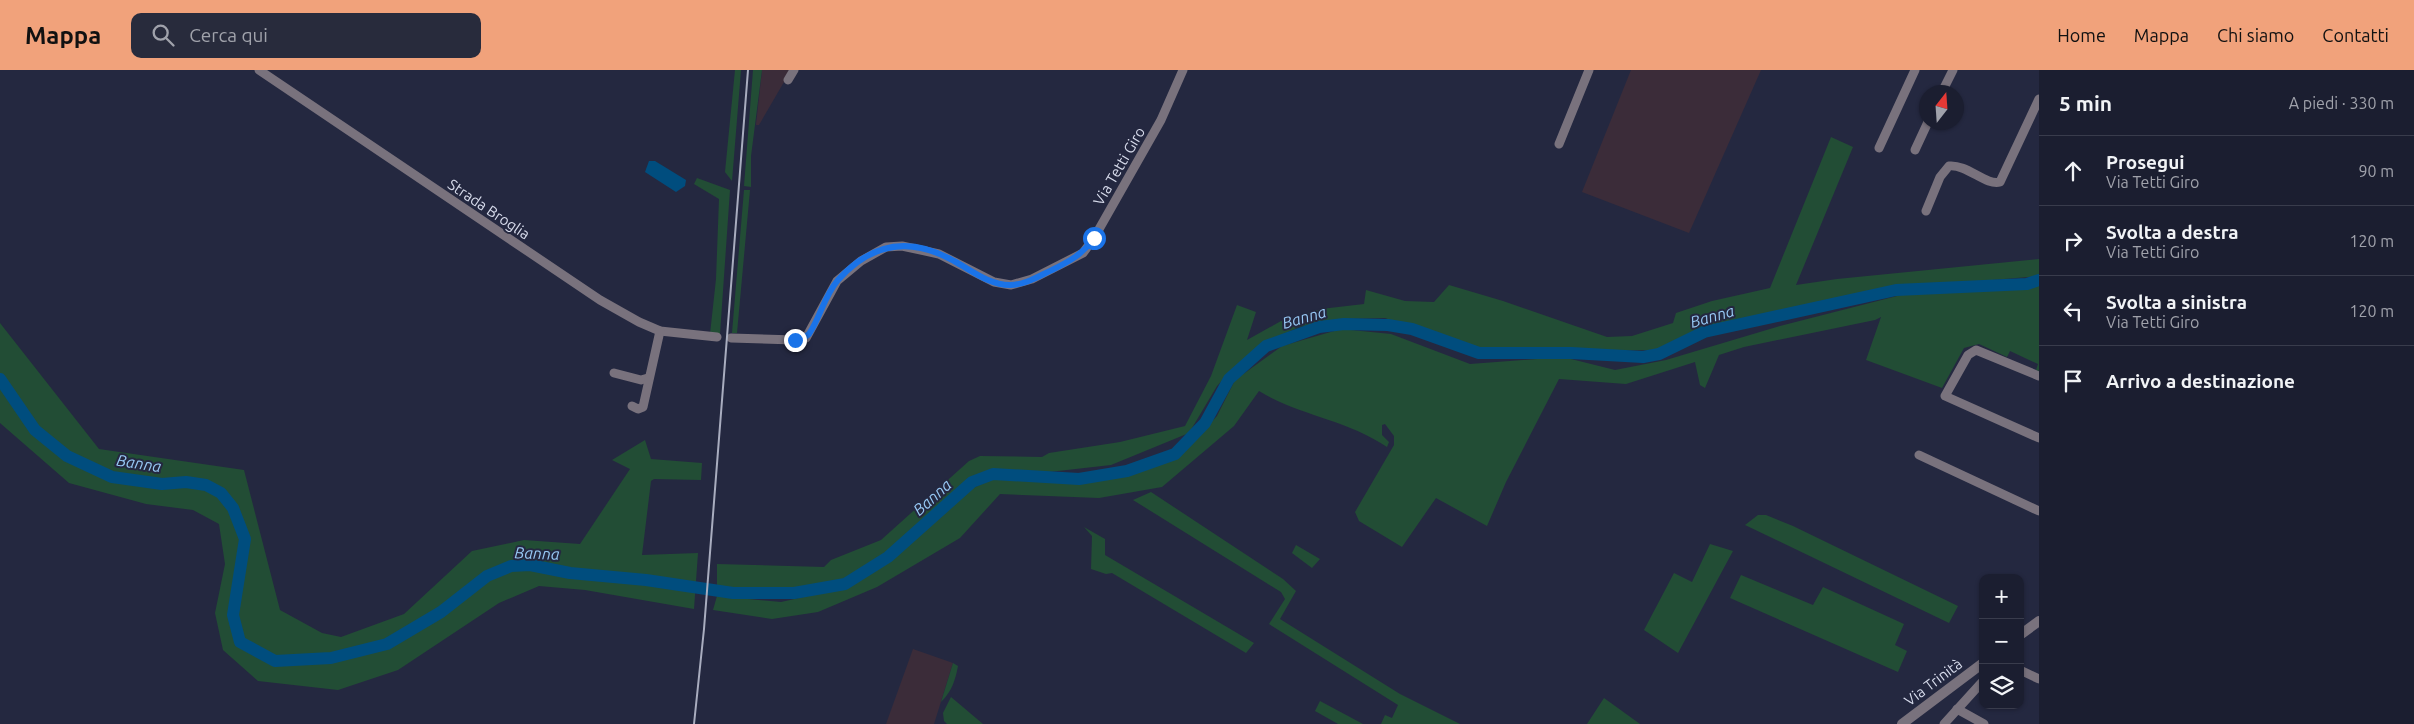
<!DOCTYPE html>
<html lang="it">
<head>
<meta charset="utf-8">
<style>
  :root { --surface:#1b1e30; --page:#282b3c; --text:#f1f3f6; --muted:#a0a2ab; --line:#393c4c; --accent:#f1a27b }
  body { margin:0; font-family:Ubuntu,sans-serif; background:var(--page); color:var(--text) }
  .controls { position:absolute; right:15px; bottom:15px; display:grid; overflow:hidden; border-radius:10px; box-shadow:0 1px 4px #0004 }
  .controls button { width:45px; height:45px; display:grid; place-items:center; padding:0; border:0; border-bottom:1px solid var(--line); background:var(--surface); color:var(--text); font:25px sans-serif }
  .compass { position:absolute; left:1919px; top:15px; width:45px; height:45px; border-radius:50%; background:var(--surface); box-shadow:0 1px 4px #0004; rotate:17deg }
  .stop { position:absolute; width:15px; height:15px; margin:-11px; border:4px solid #1a73e8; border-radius:50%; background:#fff }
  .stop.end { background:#1a73e8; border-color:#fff; box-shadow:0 1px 5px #0008 }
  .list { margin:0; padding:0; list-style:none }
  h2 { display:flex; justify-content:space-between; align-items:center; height:65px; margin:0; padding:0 20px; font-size:21px }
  h2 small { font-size:16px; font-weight:400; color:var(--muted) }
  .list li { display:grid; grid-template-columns:32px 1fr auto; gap:15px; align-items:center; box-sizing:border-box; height:70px; padding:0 20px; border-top:1px solid var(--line) }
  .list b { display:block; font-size:19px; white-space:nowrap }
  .list p { margin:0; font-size:16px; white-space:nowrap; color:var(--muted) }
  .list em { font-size:16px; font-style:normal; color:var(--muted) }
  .icon { flex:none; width:28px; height:28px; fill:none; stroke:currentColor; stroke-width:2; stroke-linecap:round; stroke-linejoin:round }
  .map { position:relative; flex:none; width:2039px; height:654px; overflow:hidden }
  header { display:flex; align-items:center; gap:30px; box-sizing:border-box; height:70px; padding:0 25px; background:var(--accent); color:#111 }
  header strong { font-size:24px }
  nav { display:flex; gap:28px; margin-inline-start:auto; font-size:18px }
  .search { width:350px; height:45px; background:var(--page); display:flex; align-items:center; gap:12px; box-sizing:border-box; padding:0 18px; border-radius:10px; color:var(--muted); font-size:19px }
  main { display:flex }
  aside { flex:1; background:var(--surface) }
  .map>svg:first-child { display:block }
  .industrial { fill:#3b2c39 }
  .green { fill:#224d35 }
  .water { fill:#004d7e }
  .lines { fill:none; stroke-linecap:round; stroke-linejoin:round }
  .river { stroke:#004d7e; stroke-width:12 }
  .minor { stroke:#79727d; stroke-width:9 }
  .tertiary { stroke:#79727d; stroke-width:10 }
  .rail { stroke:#a9adbf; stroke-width:2 }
  .route { stroke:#1a73e8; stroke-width:6 }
  .labels { text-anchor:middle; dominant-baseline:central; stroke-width:4; stroke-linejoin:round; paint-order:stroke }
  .street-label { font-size:15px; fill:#d7dbeb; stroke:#242840 }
  .water-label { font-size:16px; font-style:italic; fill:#97c8f4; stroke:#242840 }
</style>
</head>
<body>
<header>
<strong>Mappa</strong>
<div class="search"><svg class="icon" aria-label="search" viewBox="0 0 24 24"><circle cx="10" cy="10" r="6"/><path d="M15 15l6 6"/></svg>Cerca qui</div>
<nav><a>Home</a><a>Mappa</a><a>Chi siamo</a><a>Contatti</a></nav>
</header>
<main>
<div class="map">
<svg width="2039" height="654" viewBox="0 0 2039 654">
  <rect width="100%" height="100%" fill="#242840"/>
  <!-- industrial -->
  <g class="industrial">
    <polygon points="762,0 791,0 759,55 756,55"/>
    <polygon points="1631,0 1761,0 1689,163 1582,122"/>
    <polygon points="913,579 953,593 934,654 886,654"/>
  </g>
  <!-- green -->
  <g class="green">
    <polygon points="735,0 741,0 732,111 725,102"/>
    <polygon points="753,0 762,0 751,86 751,117 744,116"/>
    <polygon points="1831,67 1853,77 1796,215 1837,209 2039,189 2039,206 1875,220 1700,261 1655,280 1590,281 1553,277 1501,281 1463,276 1385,248 1341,249 1299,257 1267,272 1230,302 1217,316 1189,363 1111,395 1049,402 992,399 970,410 887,483 847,508 795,520 717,517 717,494 824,497 831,490 881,470 969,391 980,386 1042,387 1049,383 1120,372 1185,356 1211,306 1237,235 1256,242 1247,270 1281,251 1321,239 1364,234 1366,220 1405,231 1434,232 1449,215 1503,231 1607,267 1632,266 1673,253 1676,243 1712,231 1770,218"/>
    <polygon points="697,108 730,120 720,264 710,264 716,209 719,129 694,114"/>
    <polygon points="744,120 750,120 737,263 732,263"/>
    <path d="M2039 213V301L2036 300 2038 294 2010 281 2007 287 1979 274 1964 278 1942 318 1866 290 1881 247 1875 250 1744 277 1719 285 1705 318 1700 315 1695 292 1626 314 1559 309 1506 412 1487 456 1436 428 1402 477 1359 451 1355 442 1394 375V366L1385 354 1382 355V365L1389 372 1387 377C1346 349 1300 346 1259 321L1234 356 1162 417 1099 428 1000 424 960 468 877 517 818 542 772 549 713 540 717 526 781 532 844 518 888 493 973 418 993 409 1076 414 1126 406 1178 388 1217 346 1235 310 1282 276 1341 259 1391 264 1470 294 1563 287 1615 300 1666 290 1780 256 1901 225Z"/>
    <polygon points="0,253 99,379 244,400 280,540 322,563 341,567 404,544 472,481 524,470 580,474 630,399 612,390 645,370 651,389 702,393 701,410 654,409 651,411 642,485 698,483 694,539 585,520 539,516 499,533 398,600 338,620 258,611 223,580 215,543 225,494 219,454 193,440 146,434 69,413 0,353"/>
    <polygon points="1151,422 1283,509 1296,521 1280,549 1400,624 1460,654 1381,654 1385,645 1392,648 1398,635 1269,554 1285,529 1281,522 1133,430"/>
    <polygon points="1758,445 1766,445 1793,456 1958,536 1949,553 1745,455"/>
    <polygon points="1084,457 1105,469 1105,485 1254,573 1246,583 1112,503 1106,504 1091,499 1092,466"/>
    <polygon points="1710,474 1733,481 1678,583 1644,560 1674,503 1692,512"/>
    <polygon points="1296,475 1320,489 1312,498 1292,483"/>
    <polygon points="1741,505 1813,535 1823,517 1904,554 1895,575 1907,581 1898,602 1730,528"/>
    <path d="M953 593 958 596C955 611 952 621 941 632Z"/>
    <polygon points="951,627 983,654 947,654 944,651 943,643"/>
    <polygon points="1604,628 1640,654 1587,654"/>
    <polygon points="1320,631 1363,654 1338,654 1315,641"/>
  </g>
  <!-- water -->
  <polygon class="water" points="649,91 655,91 686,110 685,116 676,122 645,102"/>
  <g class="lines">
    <!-- river -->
    <polyline class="river" points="0,309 35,360 67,386 112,407 162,414 186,412 206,415 221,423 233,438 245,469 233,545 240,572 275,591 331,588 387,574 441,542 487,506 511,496 530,495 570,503 646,510 733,523 794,523 845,514 888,487 972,412 993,404 1079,409 1127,401 1175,384 1205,353 1229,309 1266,276 1319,257 1344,254 1388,255 1412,259 1479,283 1571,283 1643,287 1659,284 1704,262 1896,220 2027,214 2039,210"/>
    <!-- minor -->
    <g class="minor">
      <polyline points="259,0 600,230 639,252 660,261 717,267"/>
      <polyline points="788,10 794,0"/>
      <polyline points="1942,22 1953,0"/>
      <polyline points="1559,74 1589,0"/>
      <polyline points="1879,78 1915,0"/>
      <polyline points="1915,80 1928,52"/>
      <path d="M1926 141 1940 107 1949 96C1967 94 1986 116 2000 112L2039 29"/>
      <polyline points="731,268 795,270 806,268 837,211 861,191 886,177 902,176 939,184 994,212 1011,215 1032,209 1083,183 1094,168 1161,50 1183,0"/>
      <polyline points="614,303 641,310 648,308"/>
      <polyline points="2039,306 1976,280 1968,285 1945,326 2039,368"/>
      <polyline points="632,336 638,339 643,337 660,261"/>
      <polyline points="1919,385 2039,441"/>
      <polyline points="2020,600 2039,609"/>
      <polyline points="1957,639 1984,654"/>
      <polyline points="1944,654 1983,611"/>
    </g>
    <!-- tertiary -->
    <g class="tertiary">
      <polyline points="2020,565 2039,551"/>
      <polyline points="1902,654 1983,593"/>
    </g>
    <!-- rail -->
    <polyline class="rail" points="694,654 704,559 748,0"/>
  </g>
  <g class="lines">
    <!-- route -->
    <path class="route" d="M795 270H801L809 264C820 248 824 226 838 210 871 173 910 166 954 191 971 200 989 215 1010 215 1025 215 1039 206 1052 200 1070 191 1083 184 1094 168"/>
  </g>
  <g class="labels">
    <!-- street labels -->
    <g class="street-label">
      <text transform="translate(1119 96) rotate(-60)">Via Tetti Giro</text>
      <text transform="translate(489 139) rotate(34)">Strada Broglia</text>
      <text transform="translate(1933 612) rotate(-37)">Via Trinità</text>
    </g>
    <!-- water labels -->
    <g class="water-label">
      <text transform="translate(1712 246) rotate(-16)">Banna</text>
      <text transform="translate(1304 247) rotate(-16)">Banna</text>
      <text transform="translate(139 393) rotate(9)">Banna</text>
      <text transform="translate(932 427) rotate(-42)">Banna</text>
      <text transform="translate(537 483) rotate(2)">Banna</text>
    </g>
  </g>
</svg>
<div class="controls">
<button>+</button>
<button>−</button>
<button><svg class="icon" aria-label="layers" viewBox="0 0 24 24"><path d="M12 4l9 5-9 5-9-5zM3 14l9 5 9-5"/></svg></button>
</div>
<svg class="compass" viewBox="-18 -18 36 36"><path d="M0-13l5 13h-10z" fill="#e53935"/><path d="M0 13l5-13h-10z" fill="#a0a2ab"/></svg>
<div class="stop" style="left:1094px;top:168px"></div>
<div class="stop end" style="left:795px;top:270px"></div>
</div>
<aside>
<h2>5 min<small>A piedi · 330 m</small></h2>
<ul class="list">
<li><svg class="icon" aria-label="ahead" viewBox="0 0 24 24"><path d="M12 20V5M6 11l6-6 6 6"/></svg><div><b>Prosegui</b><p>Via Tetti Giro</p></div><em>90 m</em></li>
<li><svg class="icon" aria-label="right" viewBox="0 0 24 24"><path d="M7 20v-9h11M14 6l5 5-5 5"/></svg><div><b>Svolta a destra</b><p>Via Tetti Giro</p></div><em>120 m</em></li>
<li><svg class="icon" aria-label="left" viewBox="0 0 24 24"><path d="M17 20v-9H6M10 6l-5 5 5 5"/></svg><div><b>Svolta a sinistra</b><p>Via Tetti Giro</p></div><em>120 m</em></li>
<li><svg class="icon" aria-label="arrive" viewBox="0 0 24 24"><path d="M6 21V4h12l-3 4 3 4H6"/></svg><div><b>Arrivo a destinazione</b></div></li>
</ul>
</aside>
</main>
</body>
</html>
